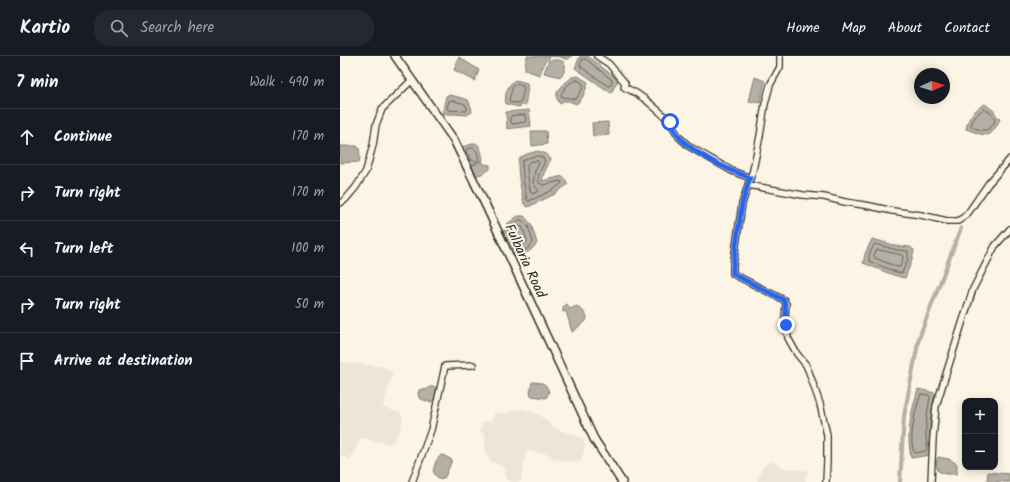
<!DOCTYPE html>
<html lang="en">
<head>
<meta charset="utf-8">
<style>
  :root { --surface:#171b24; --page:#242831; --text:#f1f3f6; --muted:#9ea1a6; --line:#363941 }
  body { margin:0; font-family:Kalam,sans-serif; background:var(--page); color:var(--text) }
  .controls { position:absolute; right:12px; bottom:12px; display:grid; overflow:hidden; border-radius:8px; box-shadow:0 2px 10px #0003 }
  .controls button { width:36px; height:36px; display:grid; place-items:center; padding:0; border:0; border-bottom:1px solid var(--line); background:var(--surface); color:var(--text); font:20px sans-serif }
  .compass { position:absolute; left:574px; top:12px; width:36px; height:36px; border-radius:50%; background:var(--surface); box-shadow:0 2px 10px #0003; rotate:87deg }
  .stop { position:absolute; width:12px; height:12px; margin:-9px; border:3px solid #2563eb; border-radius:50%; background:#fff }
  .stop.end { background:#2563eb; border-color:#fff; box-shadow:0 1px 4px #0008 }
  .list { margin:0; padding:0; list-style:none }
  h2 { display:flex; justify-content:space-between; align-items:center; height:52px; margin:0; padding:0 16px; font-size:17px }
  h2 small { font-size:13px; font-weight:400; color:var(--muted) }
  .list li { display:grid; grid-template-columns:26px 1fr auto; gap:12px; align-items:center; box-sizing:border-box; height:56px; padding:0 16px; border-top:1px solid var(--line) }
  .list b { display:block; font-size:15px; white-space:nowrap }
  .list em { font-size:13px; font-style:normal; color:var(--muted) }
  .icon { flex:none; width:22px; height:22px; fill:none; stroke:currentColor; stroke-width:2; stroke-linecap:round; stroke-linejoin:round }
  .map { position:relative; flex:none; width:670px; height:426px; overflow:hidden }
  header { display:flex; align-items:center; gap:24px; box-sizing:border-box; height:56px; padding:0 20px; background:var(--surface); border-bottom:1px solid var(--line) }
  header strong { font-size:19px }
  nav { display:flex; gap:22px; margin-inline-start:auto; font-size:14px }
  .search { width:280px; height:36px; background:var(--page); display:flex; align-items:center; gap:10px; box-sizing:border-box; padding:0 14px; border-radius:16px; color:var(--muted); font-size:15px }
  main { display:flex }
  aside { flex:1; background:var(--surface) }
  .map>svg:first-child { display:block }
  .built { fill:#ece6d7 }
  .water { fill:#b4b0a5; stroke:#7d7b74 }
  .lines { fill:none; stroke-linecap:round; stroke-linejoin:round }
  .shore { stroke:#62605c; stroke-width:1 }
  .canal { stroke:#b4b0a5; stroke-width:4 }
  .minor-casing { stroke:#2b2b2b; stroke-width:8 }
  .major-casing { stroke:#2b2b2b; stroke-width:10 }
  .minor { stroke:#fcf5e5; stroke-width:5.5 }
  .major { stroke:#fcf5e5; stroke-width:7 }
  .route { stroke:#2563eb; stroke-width:5 }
  .labels { text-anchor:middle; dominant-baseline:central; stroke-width:4; stroke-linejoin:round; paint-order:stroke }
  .street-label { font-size:14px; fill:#2b2b2b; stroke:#fcf5e5 }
</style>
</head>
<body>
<header>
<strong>Kartio</strong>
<div class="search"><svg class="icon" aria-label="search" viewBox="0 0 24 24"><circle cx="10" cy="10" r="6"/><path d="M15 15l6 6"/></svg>Search here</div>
<nav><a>Home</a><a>Map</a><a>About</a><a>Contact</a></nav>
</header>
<main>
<aside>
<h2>7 min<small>Walk · 490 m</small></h2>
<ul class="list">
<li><svg class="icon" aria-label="ahead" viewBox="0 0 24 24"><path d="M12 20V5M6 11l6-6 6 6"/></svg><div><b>Continue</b></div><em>170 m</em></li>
<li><svg class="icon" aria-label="right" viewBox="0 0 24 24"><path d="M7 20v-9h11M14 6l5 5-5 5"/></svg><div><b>Turn right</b></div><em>170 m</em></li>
<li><svg class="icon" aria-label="left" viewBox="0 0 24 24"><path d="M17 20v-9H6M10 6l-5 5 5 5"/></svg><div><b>Turn left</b></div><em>100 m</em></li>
<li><svg class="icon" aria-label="right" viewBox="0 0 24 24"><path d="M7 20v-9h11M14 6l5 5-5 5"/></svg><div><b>Turn right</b></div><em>50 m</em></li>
<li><svg class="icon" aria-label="arrive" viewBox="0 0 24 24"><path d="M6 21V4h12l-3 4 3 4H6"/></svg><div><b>Arrive at destination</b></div></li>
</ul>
</aside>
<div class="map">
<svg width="670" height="426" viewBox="0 0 670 426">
  <rect width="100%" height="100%" fill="#fcf5e5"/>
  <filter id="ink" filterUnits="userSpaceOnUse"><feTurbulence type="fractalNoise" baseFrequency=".025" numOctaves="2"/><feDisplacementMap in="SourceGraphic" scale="8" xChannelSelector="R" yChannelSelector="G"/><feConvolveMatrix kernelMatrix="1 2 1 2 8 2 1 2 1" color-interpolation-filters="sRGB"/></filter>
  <g filter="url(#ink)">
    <!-- built -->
    <g class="built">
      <polygon points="0,306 40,310 47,312 52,317 52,320 43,351 61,357 63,362 60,374 54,386 49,388 21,382 10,403 0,400"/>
      <polygon points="180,353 199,358 214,372 241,381 245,388 241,406 213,403 211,399 186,394 181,426 173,426 166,424 165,411 150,405 145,397 145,380 140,374 143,365 151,366 155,356 163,357"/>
      <polygon points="431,405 445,412 468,415 465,424 467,426 417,426 423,410"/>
    </g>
    <!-- water -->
    <g class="water">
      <polygon points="187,0 232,0 227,4 221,1 211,0 204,7 200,19 185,14 185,9"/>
      <polygon points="240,0 248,0 278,24 271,37 235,12"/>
      <polygon points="119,1 139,14 135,25 114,14"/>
      <path d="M209 4H219L224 6C227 12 224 16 221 21L204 17Z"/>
      <path d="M238 20 248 26C246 33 243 44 236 48L229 45H223L220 48 217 43V36L224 28 232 21Z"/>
      <polygon points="415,21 425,25 420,47 409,45"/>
      <path d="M175 24 187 27C189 35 185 41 186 49H182L179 51 166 48C164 40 167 29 175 24Z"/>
      <polygon points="109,39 118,41 128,44 131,51 132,56 127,59 115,58 102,58 106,40"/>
      <path d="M645 48 654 55 656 59 660 63 656 71 648 79 640 78 626 73C628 61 634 54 645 48Z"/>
      <polygon points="189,54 191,70 167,73 166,56"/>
      <polygon points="268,66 269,79 253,80 252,67"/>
      <polygon points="191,75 206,75 207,88 192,90"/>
      <path d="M136 87C141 90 142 99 143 104L139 106 142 105 144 108 150 109V113C145 117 139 120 132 119L129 115 133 109 138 107 130 109 120 94 122 91Z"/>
      <polygon points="0,90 17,90 19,92 20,102 19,106 0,107"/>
      <polygon points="198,95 204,97 211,103 204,117 202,125 223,120 228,128 215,138 188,151 184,148 179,123 178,109 179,102 187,98"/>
      <path d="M178 160H184L191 168 197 187C190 197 184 199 172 201L163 177 167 168Z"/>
      <path d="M532 183 558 190 570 191 574 194 572 204 565 222C550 219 537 212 523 207L525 198Z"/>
      <polygon points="227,248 230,253 237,250 243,255 247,261 246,265 232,276 226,255 223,256 223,251"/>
      <path d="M192 326C202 327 205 325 209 336L206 342 192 340 190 338Z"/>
      <path d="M89 331H97C97 337 97 342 92 346L86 345 79 342 78 337 80 333 86 334Z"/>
      <path d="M578 333 595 337C593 350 589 365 590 379 590 386 591 392 590 399L571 402C566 375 571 358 578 333Z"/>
      <polygon points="101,399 105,400 112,404 105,421 100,423 96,420 93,415 96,405"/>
      <polygon points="598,401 609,403 617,408 617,418 605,418 598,415 596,407"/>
      <polygon points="648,416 670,418 670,426 647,426"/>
    </g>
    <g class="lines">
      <!-- shore -->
      <g class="shore">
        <polygon points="243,3 246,3 272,24 272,26 271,29 268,30 241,11 240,9"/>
        <path d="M237 24C238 24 242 27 243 28 245 31 238 39 236 43 234 43 225 41 222 41L221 38C225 32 230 25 237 24Z"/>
        <polygon points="176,28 183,30 184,32 181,45 178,47 170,46 169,44 173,30"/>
        <polygon points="111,44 125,48 127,52 127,54 126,55 108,54 107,52 109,45"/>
        <path d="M644 53 651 57 655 64 653 69 647 74H641L632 71 631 69C632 63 639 56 644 53Z"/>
        <polygon points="185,59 186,65 185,66 173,68 171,67 170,62 171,60"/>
        <path d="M134 92C137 94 139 101 138 105L136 106 132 104 126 96 127 93Z"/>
        <path d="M197 100 202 101 205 104C203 112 196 119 199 127L203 129 220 125H221L222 127 213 134 189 145 187 144 183 122 182 105 188 102Z"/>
        <path d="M196 105H198L199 107 195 115 193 127 199 135 198 136 192 138C189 134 187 116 187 109L189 106Z"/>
        <path d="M180 164H182L188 170 193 186C189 193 183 196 176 196L173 192 168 177 170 171Z"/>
        <polygon points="180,170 183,172 187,185 186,187 179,191 177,190 173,178 174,174"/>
        <polygon points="535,188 557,194 568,195 568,203 562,217 556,216 529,205 529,199"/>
        <polygon points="537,194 539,194 562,199 563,202 560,211 557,211 535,202 534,200"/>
        <path d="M581 338 589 339 590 341C588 354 585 367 586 380 586 385 588 391 586 395L575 397C567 387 576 350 581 338Z"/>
      </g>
      <!-- canal -->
      <polyline class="canal" points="560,426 564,360 579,282 621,172"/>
      <!-- minor casing -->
      <g class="minor-casing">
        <g id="minor">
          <polyline points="257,0 269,8 285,27 284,31 296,37 306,44 320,56 330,66 339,81 350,91 392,115 410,122"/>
          <polyline points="440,0 440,11 430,29 425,48 420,80 413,114 402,148 393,210 393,218 444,244 446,248 445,261 448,282 457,298 466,309 469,316 480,348 487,379 487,405 486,426"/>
          <polyline points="408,129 463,139 484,141 505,146 530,150 553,155 581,159 607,165 618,165 624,161 628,157 648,128 670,103"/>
          <polyline points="0,147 5,144 16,131 26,115 33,89 36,69 42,53 72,24"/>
          <polyline points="72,426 91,374 105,310 133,309"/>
          <polyline points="591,426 593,382 596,350 613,296 633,233 655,190 670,173"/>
        </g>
      </g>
      <!-- major casing -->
      <g class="major-casing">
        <polyline id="major" points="55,0 114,84 147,152 254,383 282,426"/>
      </g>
      <!-- minor -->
      <use href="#minor" class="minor"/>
      <!-- major -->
      <use href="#major" class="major"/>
    </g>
  </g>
  <g class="lines" filter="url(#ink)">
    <!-- route -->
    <path class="route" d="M330 66C333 71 336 77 340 82 356 99 388 114 410 122L402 148 393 210V218L444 244C447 251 445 261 446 269"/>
  </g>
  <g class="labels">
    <!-- street labels -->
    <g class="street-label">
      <text transform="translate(185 205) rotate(65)">Fulbaria Road</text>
    </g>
  </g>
</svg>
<div class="controls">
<button>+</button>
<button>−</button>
</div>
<svg class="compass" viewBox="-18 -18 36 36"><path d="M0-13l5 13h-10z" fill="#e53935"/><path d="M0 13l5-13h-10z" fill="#9ea1a6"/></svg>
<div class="stop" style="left:330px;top:66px"></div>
<div class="stop end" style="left:446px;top:269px"></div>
</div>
</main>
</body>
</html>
